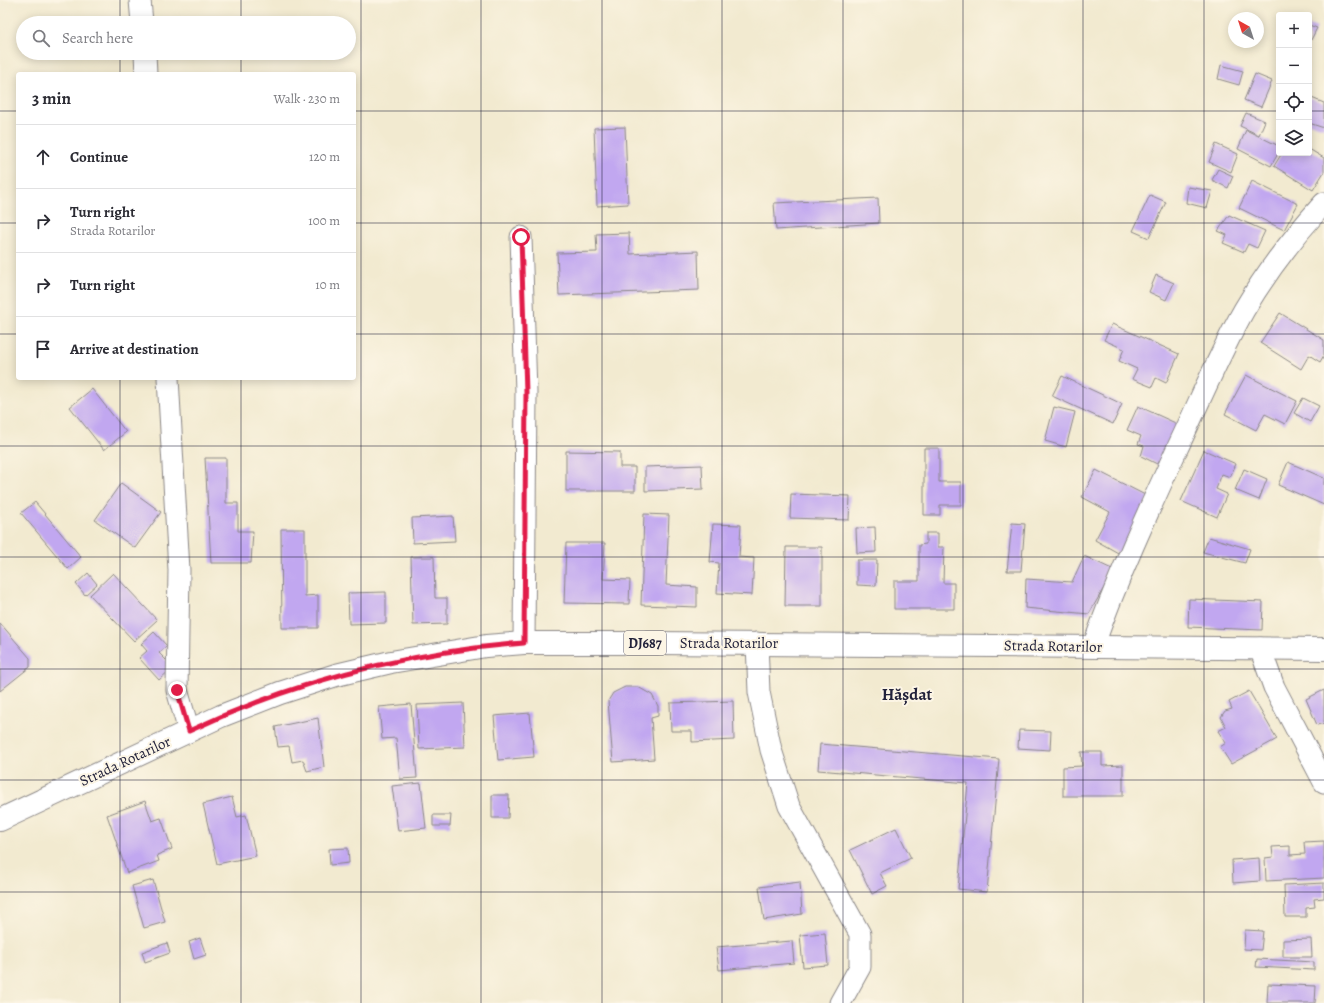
<!DOCTYPE html>
<html lang="en">
<head>
<meta charset="utf-8">
<style>
  :root { --surface:#fff; --page:#f2f2f3; --text:#2b2b33; --muted:#7c7c81; --line:#e1e1e2 }
  body { margin:0; font-family:Alegreya,serif; background:var(--page); color:var(--text) }
  .controls { position:absolute; right:12px; top:12px; display:grid; overflow:hidden; border-radius:4px; box-shadow:0 2px 10px #0003 }
  .controls button { width:36px; height:36px; display:grid; place-items:center; padding:0; border:0; border-bottom:1px solid var(--line); background:var(--surface); color:var(--text); font:20px sans-serif }
  .compass { position:absolute; left:1228px; top:12px; width:36px; height:36px; border-radius:50%; background:var(--surface); box-shadow:0 2px 10px #0003; rotate:321deg }
  .stop { position:absolute; width:12px; height:12px; margin:-9px; border:3px solid #e11d48; border-radius:50%; background:#fff }
  .stop.end { background:#e11d48; border-color:#fff; box-shadow:0 1px 4px #0008 }
  .list { margin:0; padding:0; list-style:none }
  h2 { display:flex; justify-content:space-between; align-items:center; height:52px; margin:0; padding:0 16px; font-size:17px }
  h2 small { font-size:13px; font-weight:400; color:var(--muted) }
  .list li { display:grid; grid-template-columns:26px 1fr auto; gap:12px; align-items:center; box-sizing:border-box; height:64px; padding:0 16px; border-top:1px solid var(--line) }
  .list b { display:block; font-size:15px; white-space:nowrap }
  .list p { margin:0; font-size:13px; white-space:nowrap; color:var(--muted) }
  .list em { font-size:13px; font-style:normal; color:var(--muted) }
  .icon { flex:none; width:22px; height:22px; fill:none; stroke:currentColor; stroke-width:2; stroke-linecap:round; stroke-linejoin:round }
  .map { position:relative; flex:none; width:1324px; height:1003px; overflow:hidden }
  .search { position:absolute; background:var(--surface); box-shadow:0 2px 10px #0003; left:16px; top:16px; width:340px; height:44px; display:flex; align-items:center; gap:10px; box-sizing:border-box; padding:0 14px; border-radius:22px; color:var(--muted); font-size:15px }
  .panel { position:absolute; background:var(--surface); box-shadow:0 2px 10px #0003; left:16px; top:72px; width:340px; height:308px; border-radius:4px }
  .map>svg:first-child { display:block }
  .building { fill:#c1a7f0 }
  .lines { fill:none; stroke-linecap:round; stroke-linejoin:round }
  .minor-casing { stroke:#8a8686; stroke-width:23 }
  .primary-casing { stroke:#8a8686; stroke-width:24 }
  .minor { stroke:#fff; stroke-width:21 }
  .primary { stroke:#fff; stroke-width:22 }
  .route { stroke:#e11d48; stroke-width:5 }
  .grid { fill:none; stroke:#22223b; stroke-width:1; stroke-opacity:0.55 }
  .labels { text-anchor:middle; dominant-baseline:central; stroke-width:4; stroke-linejoin:round; paint-order:stroke }
  .shield { fill:#fcf5e5; stroke:#63616e; stroke-width:1 }
  .shield-label { font-size:14px; font-weight:bold; fill:#22223b }
  .street-label { font-size:15px; fill:#22223b; stroke:#fcf5e5 }
  .quarter-label { font-size:17px; font-weight:bold; fill:#22223b; stroke:#fcf5e5 }
</style>
</head>
<body>
<div class="map">
<svg width="1324" height="1003" viewBox="0 0 1324 1003">
  <rect width="100%" height="100%" fill="#fcf5e5"/>
  <filter id="ink" filterUnits="userSpaceOnUse"><feTurbulence type="fractalNoise" baseFrequency=".025" numOctaves="2"/><feDisplacementMap in="SourceGraphic" scale="8" xChannelSelector="R" yChannelSelector="G"/><feConvolveMatrix kernelMatrix="1 2 1 2 8 2 1 2 1" color-interpolation-filters="sRGB"/></filter>
  <filter id="wash" filterUnits="userSpaceOnUse"><feTurbulence type="fractalNoise" baseFrequency=".012" numOctaves="4" result="noise"/><feDisplacementMap in="SourceGraphic" scale="16" xChannelSelector="R" yChannelSelector="G"/><feGaussianBlur stdDeviation="0.9" result="paint"/><feColorMatrix in="noise" values="0 0 0 0 0 0 0 0 0 0 0 0 0 0 0 0 0 1.4 0 .05"/><feComposite in="paint" operator="in"/></filter>
  <g filter="url(#wash)">
    <rect width="100%" height="100%" fill="#f2ead0"/>
    <g id="blocks">
      <!-- building -->
      <g class="building">
        <polygon points="1309,25 1317,28 1309,44"/>
        <polygon points="1221,65 1243,71 1239,85 1218,79"/>
        <polygon points="1255,74 1272,81 1261,107 1244,100"/>
        <polygon points="1309,97 1324,103 1324,128 1309,123"/>
        <polygon points="1246,113 1265,121 1259,135 1240,126"/>
        <polygon points="625,127 628,204 597,206 594,128"/>
        <polygon points="1246,130 1279,146 1279,152 1271,166 1238,149"/>
        <polygon points="1216,144 1238,154 1231,172 1209,162"/>
        <polygon points="1309,149 1324,158 1324,172 1313,190 1274,166 1282,153 1309,153"/>
        <polygon points="1218,169 1233,176 1228,188 1212,180"/>
        <polygon points="1252,181 1298,204 1284,230 1239,208"/>
        <polygon points="1188,187 1212,191 1207,208 1186,203"/>
        <polygon points="1150,195 1166,202 1149,238 1133,231"/>
        <polygon points="878,198 879,223 776,230 774,203"/>
        <polygon points="1229,215 1265,231 1257,248 1248,244 1244,252 1223,243 1227,235 1218,231"/>
        <polygon points="629,233 630,254 698,251 699,290 559,295 557,253 597,252 596,234"/>
        <polygon points="1156,275 1174,283 1166,300 1149,292"/>
        <polygon points="1280,313 1324,340 1324,355 1320,362 1309,355 1301,369 1260,343"/>
        <polygon points="1112,324 1179,354 1166,383 1156,378 1152,387 1132,379 1137,369 1119,361 1124,349 1104,340"/>
        <polygon points="1246,375 1297,401 1285,424 1265,414 1256,430 1225,414"/>
        <polygon points="1062,376 1122,404 1113,424 1052,396"/>
        <polygon points="92,389 126,432 104,450 70,407"/>
        <polygon points="1303,398 1319,406 1310,422 1294,413"/>
        <polygon points="1138,406 1182,426 1163,467 1141,456 1144,446 1138,444 1141,436 1127,430"/>
        <polygon points="1054,407 1075,412 1066,447 1045,441"/>
        <polygon points="924,448 939,448 939,482 961,482 961,505 940,505 940,515 924,515"/>
        <polygon points="1204,450 1236,464 1230,477 1222,474 1216,489 1227,494 1217,517 1181,501"/>
        <polygon points="566,451 620,452 620,467 635,467 635,491 566,491"/>
        <polygon points="205,458 226,458 226,503 238,503 238,531 253,531 251,563 211,563"/>
        <polygon points="1288,462 1324,478 1324,505 1278,485"/>
        <polygon points="702,465 703,489 645,491 645,467"/>
        <polygon points="1244,469 1267,479 1259,500 1235,490"/>
        <polygon points="1096,470 1149,497 1120,554 1095,540 1110,512 1082,497"/>
        <polygon points="121,483 161,512 135,548 95,520"/>
        <polygon points="791,494 850,496 849,520 790,518"/>
        <polygon points="35,502 81,557 68,569 21,513"/>
        <polygon points="644,514 669,515 666,585 697,587 697,607 641,605"/>
        <polygon points="453,516 455,541 413,543 412,518"/>
        <polygon points="1012,523 1025,524 1021,571 1007,571"/>
        <polygon points="713,524 741,525 739,557 754,558 752,595 717,593 719,563 710,562"/>
        <polygon points="875,527 876,552 857,553 856,528"/>
        <polygon points="281,529 305,529 305,596 318,595 318,628 282,628"/>
        <polygon points="926,533 938,533 938,547 944,547 943,583 954,583 954,609 894,609 894,581 919,581 919,545 926,544"/>
        <polygon points="1209,537 1250,549 1245,563 1203,552"/>
        <polygon points="566,543 605,543 603,579 630,580 629,604 564,603"/>
        <polygon points="786,547 822,547 822,606 785,606"/>
        <polygon points="1084,556 1114,570 1089,614 1025,608 1026,579 1072,582"/>
        <polygon points="411,557 434,557 435,598 447,598 447,624 413,625"/>
        <polygon points="857,560 877,560 876,586 857,585"/>
        <polygon points="88,573 97,584 85,595 76,584"/>
        <polygon points="113,573 157,620 134,641 90,595"/>
        <polygon points="386,592 386,623 349,624 348,593"/>
        <polygon points="1189,599 1263,602 1262,630 1188,627"/>
        <polygon points="0,623 30,658 30,667 0,691"/>
        <polygon points="154,632 167,646 159,653 173,667 159,680 139,658 147,651 141,644"/>
        <polygon points="625,687 638,687 652,695 658,706 658,716 651,718 654,759 613,762 608,701 613,693"/>
        <polygon points="1324,690 1324,723 1317,725 1306,699"/>
        <polygon points="1249,691 1277,739 1231,764 1220,747 1226,743 1218,731 1226,727 1221,717 1225,711 1232,709 1229,702"/>
        <polygon points="733,701 734,740 692,742 692,731 671,731 670,703"/>
        <polygon points="463,703 465,747 419,749 417,705"/>
        <polygon points="411,704 417,778 400,779 396,738 382,739 379,707"/>
        <polygon points="530,713 534,757 498,760 494,716"/>
        <polygon points="318,718 324,767 307,771 303,760 292,762 289,746 278,747 275,727"/>
        <polygon points="1019,730 1051,731 1050,750 1018,748"/>
        <polygon points="820,744 999,759 987,892 958,889 968,783 818,770"/>
        <polygon points="1081,752 1102,752 1102,766 1123,765 1123,796 1063,796 1063,767 1082,766"/>
        <polygon points="421,783 426,828 398,831 392,786"/>
        <polygon points="492,795 509,795 508,818 492,818"/>
        <polygon points="232,797 237,817 246,815 256,856 217,864 203,804"/>
        <polygon points="145,801 152,821 161,818 172,849 157,855 159,861 127,873 107,815"/>
        <polygon points="433,815 451,815 450,826 433,826"/>
        <polygon points="896,828 911,858 880,873 887,886 872,894 850,850"/>
        <polygon points="1324,841 1324,878 1266,881 1265,858 1273,857 1272,847 1290,846 1290,855 1305,854 1304,842"/>
        <polygon points="348,848 349,863 330,865 329,849"/>
        <polygon points="1259,858 1260,881 1233,883 1232,860"/>
        <polygon points="153,880 165,922 144,928 132,886"/>
        <polygon points="800,882 802,914 764,920 759,887"/>
        <polygon points="1324,883 1324,898 1314,899 1315,907 1306,908 1306,917 1285,917 1284,885"/>
        <polygon points="1245,930 1263,931 1261,950 1244,949"/>
        <polygon points="825,933 828,965 803,967 800,935"/>
        <polygon points="200,938 206,955 194,959 189,942"/>
        <polygon points="1311,939 1312,957 1283,957 1283,940"/>
        <polygon points="792,941 794,963 719,970 716,947"/>
        <polygon points="167,943 170,953 145,962 142,952"/>
        <polygon points="1257,959 1314,962 1314,970 1256,967"/>
        <polygon points="1268,984 1316,986 1315,1003 1267,1003"/>
      </g>
    </g>
  </g>
  <g filter="url(#ink)">
    <use href="#blocks" fill-opacity="0" stroke="#8a8686" stroke-width="1"/>
    <g class="lines">
      <!-- minor casing -->
      <g class="minor-casing">
        <g id="minor">
          <polyline points="140,0 142,23"/>
          <polyline points="145,53 146,74"/>
          <polyline points="521,237 526,392 524,643"/>
          <polyline points="168,378 179,570 177,690 189,731"/>
          <polyline points="757,643 759,692 771,750 789,806 860,934 860,967 840,1003"/>
          <path d="M1093 647C1117 579 1147 514 1177 449 1199 403 1219 354 1244 310 1267 271 1294 236 1324 203"/>
          <polyline points="1260,648 1274,687 1324,782"/>
        </g>
      </g>
      <!-- primary casing -->
      <g class="primary-casing">
        <polyline id="primary" points="0,820 221,716 280,693 336,675 391,662 486,646 524,643 656,643 1324,649"/>
      </g>
      <!-- minor -->
      <use href="#minor" class="minor"/>
      <!-- primary -->
      <use href="#primary" class="primary"/>
    </g>
  </g>
  <g class="lines" filter="url(#ink)">
    <!-- route -->
    <path class="route" d="M177 690 189 731C295 681 408 652 524 643L526 392 521 237"/>
  </g>
  <!-- grid -->
  <path class="grid" d="M120 0V23M241 0V23M361 0V1003M481 0V1003M602 0V1003M722 0V1003M843 0V1003M963 0V1003M1083 0V1003M1204 0V1003M120 53V74M241 53V74M0 111H18M354 111H1279M1309 111H1324M0 223H18M354 223H1324M0 334H18M354 334H1324M120 378V1003M241 378V1003M0 446H1324M0 557H1324M0 669H1324M0 780H1324M0 892H1324"/>
  <g class="labels">
    <!-- shield labels -->
    <rect class="shield" x="624" y="631" width="42" height="24" rx="3"/>
    <g class="shield-label">
      <text x="645" y="643">DJ687</text>
    </g>
    <!-- street labels -->
    <g class="street-label">
      <text x="729" y="643">Strada Rotarilor</text>
      <text transform="translate(1053 646) rotate(1)">Strada Rotarilor</text>
      <text transform="translate(125 761) rotate(-25)">Strada Rotarilor</text>
    </g>
    <!-- quarter labels -->
    <g class="quarter-label">
      <text x="907" y="694">Hășdat</text>
    </g>
  </g>
</svg>
<div class="controls">
<button>+</button>
<button>−</button>
<button><svg class="icon" aria-label="locate" viewBox="0 0 24 24"><circle cx="12" cy="12" r="6"/><path d="M12 2v4M12 18v4M2 12h4M18 12h4"/></svg></button>
<button><svg class="icon" aria-label="layers" viewBox="0 0 24 24"><path d="M12 4l9 5-9 5-9-5zM3 14l9 5 9-5"/></svg></button>
</div>
<svg class="compass" viewBox="-18 -18 36 36"><path d="M0-13l5 13h-10z" fill="#e53935"/><path d="M0 13l5-13h-10z" fill="#7c7c81"/></svg>
<div class="stop" style="left:521px;top:237px"></div>
<div class="stop end" style="left:177px;top:690px"></div>
<div class="search"><svg class="icon" aria-label="search" viewBox="0 0 24 24"><circle cx="10" cy="10" r="6"/><path d="M15 15l6 6"/></svg>Search here</div>
<section class="panel">
<h2>3 min<small>Walk · 230 m</small></h2>
<ul class="list">
<li><svg class="icon" aria-label="ahead" viewBox="0 0 24 24"><path d="M12 20V5M6 11l6-6 6 6"/></svg><div><b>Continue</b></div><em>120 m</em></li>
<li><svg class="icon" aria-label="right" viewBox="0 0 24 24"><path d="M7 20v-9h11M14 6l5 5-5 5"/></svg><div><b>Turn right</b><p>Strada Rotarilor</p></div><em>100 m</em></li>
<li><svg class="icon" aria-label="right" viewBox="0 0 24 24"><path d="M7 20v-9h11M14 6l5 5-5 5"/></svg><div><b>Turn right</b></div><em>10 m</em></li>
<li><svg class="icon" aria-label="arrive" viewBox="0 0 24 24"><path d="M6 21V4h12l-3 4 3 4H6"/></svg><div><b>Arrive at destination</b></div></li>
</ul>
</section>
</div>
</body>
</html>
